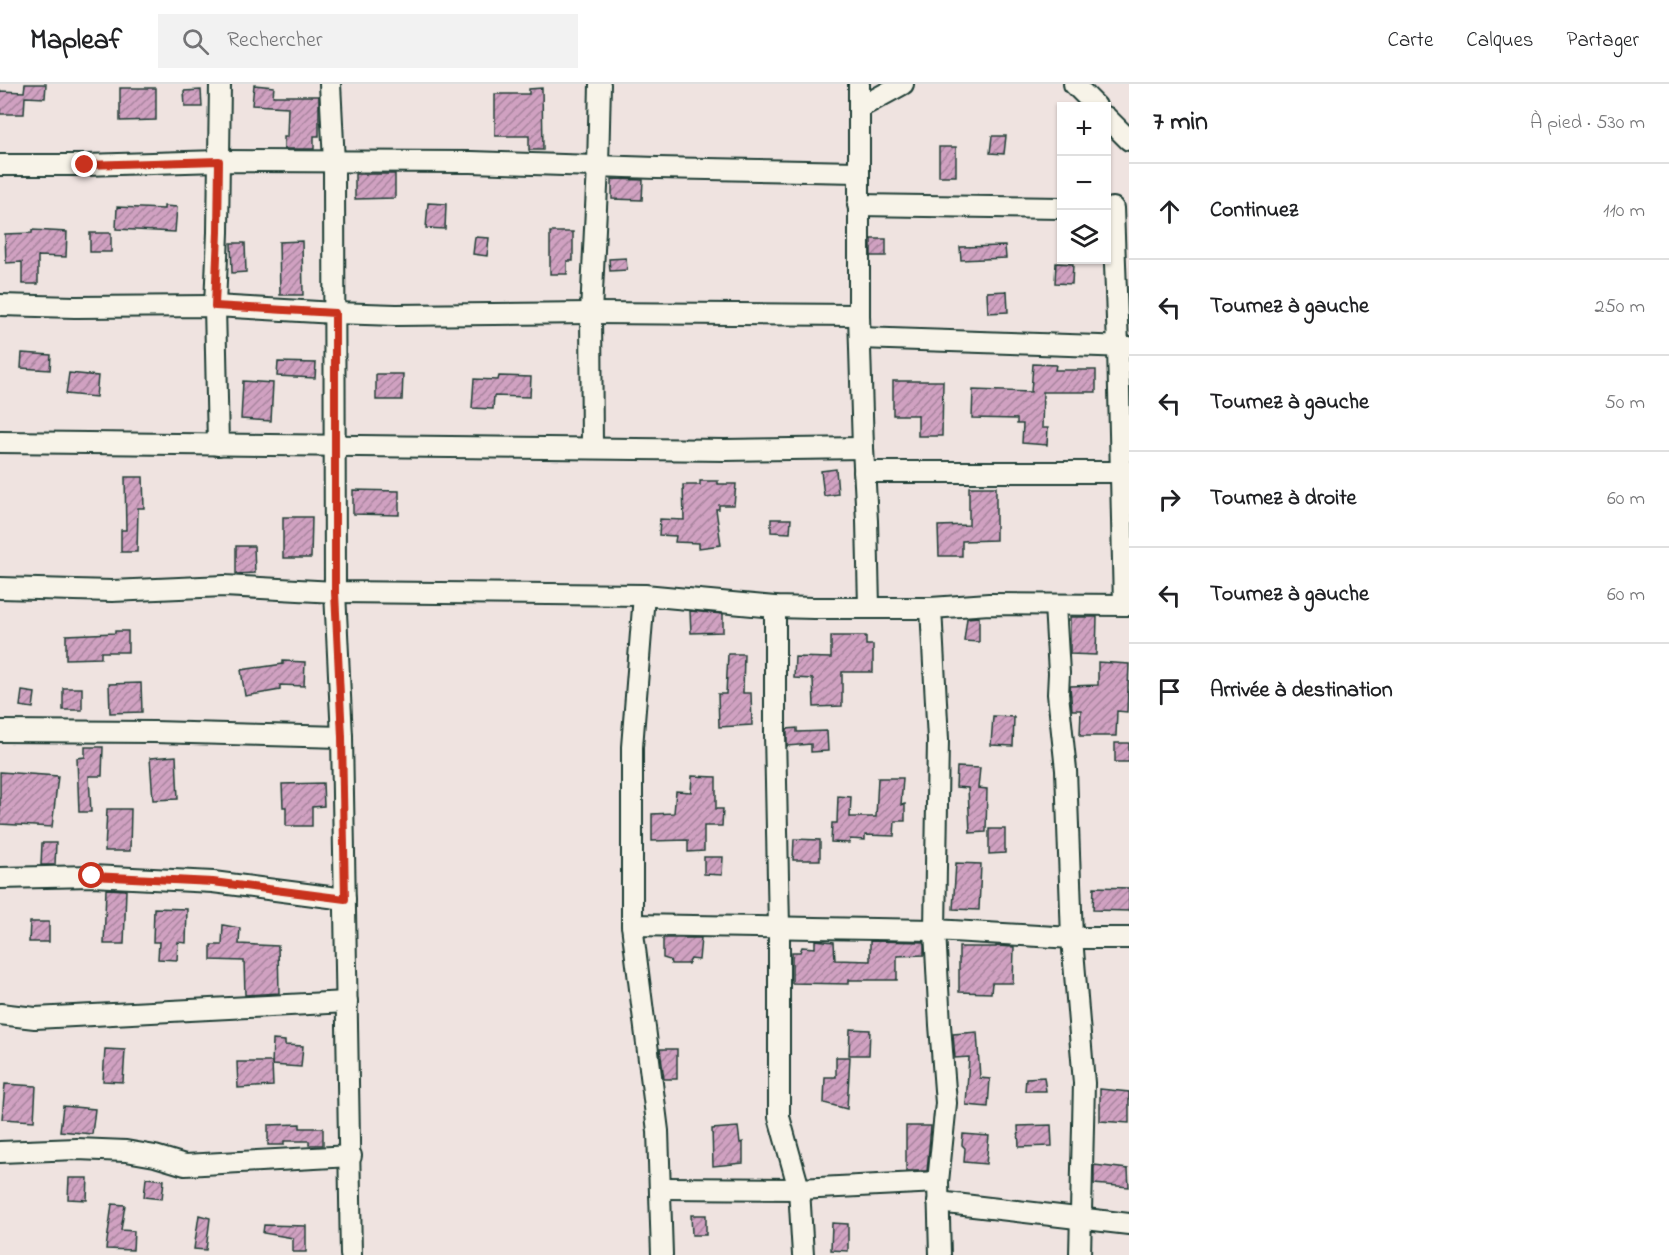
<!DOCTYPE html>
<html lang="fr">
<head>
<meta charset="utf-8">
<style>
  :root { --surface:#fff; --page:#f2f2f2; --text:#202124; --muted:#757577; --line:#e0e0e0 }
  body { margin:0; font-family:"Indie Flower",sans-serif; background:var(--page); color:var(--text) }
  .controls { position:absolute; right:18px; top:18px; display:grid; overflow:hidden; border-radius:0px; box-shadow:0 2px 4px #0004 }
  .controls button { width:54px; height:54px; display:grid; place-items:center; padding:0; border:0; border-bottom:2px solid var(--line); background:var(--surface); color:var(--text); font:30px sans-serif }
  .stop { position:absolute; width:18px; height:18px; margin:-14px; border:4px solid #c8321e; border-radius:50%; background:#fff }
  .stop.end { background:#c8321e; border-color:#fff; box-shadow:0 2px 6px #0008 }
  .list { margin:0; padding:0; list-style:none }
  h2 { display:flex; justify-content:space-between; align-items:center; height:78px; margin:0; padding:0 24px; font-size:26px }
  h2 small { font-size:20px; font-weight:400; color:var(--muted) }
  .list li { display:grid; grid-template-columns:39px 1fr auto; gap:18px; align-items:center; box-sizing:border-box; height:96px; padding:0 24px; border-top:2px solid var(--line) }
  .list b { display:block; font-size:22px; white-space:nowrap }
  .list em { font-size:20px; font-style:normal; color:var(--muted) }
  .icon { flex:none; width:33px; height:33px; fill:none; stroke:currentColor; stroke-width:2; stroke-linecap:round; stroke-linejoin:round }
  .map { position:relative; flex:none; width:1129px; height:1171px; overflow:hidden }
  header { display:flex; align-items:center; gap:36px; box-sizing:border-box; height:84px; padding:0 30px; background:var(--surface); border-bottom:2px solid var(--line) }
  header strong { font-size:28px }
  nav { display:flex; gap:33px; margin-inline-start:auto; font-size:21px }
  .search { width:420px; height:54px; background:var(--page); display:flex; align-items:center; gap:15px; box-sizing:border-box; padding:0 21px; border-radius:0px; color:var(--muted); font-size:22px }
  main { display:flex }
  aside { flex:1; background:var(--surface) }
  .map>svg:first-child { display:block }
  .building { fill:url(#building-hatch); stroke:#1f3d34; stroke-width:1.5 }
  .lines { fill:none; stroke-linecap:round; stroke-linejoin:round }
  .minor-casing { stroke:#1f3d34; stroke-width:24 }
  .minor { stroke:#f7f3e8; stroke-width:20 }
  .route { stroke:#c8321e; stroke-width:8 }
</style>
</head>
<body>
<header>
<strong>Mapleaf</strong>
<div class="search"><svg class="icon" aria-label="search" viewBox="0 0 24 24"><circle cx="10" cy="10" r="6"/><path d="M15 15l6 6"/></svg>Rechercher</div>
<nav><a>Carte</a><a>Calques</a><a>Partager</a></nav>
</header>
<main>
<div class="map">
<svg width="1129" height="1171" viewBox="0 0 1129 1171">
  <defs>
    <pattern id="building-hatch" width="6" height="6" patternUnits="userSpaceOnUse" patternTransform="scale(1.5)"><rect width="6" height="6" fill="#d0a1c1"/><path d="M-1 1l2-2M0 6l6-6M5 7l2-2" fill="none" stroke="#a8849e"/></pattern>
  </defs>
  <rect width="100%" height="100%" fill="#efe3e0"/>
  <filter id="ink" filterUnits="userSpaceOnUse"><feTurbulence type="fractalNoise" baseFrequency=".0167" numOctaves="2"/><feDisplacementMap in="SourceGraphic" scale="12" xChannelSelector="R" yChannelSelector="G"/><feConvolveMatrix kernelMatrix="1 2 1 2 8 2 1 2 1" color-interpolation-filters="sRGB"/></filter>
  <g filter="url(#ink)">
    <!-- building -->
    <g class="building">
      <polygon points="25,0 46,0 45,14 25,13 24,30 0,30 0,7 24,8"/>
      <polygon points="254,1 274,3 273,12 319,12 319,52 314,52 314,65 284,65 284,53 287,53 288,23 252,21"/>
      <polygon points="120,4 156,4 156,36 120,37"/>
      <polygon points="542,4 543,66 529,66 529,52 495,52 495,10 529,10 529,5"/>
      <polygon points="201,6 202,23 185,23 184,7"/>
      <polygon points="992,52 1006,52 1004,70 990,69"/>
      <rect x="939" y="63" width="17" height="29"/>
      <polygon points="355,90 395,90 395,114 355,115"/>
      <polygon points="612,95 643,96 642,116 612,115"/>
      <polygon points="428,119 446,120 445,145 426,144"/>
      <polygon points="164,122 177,123 175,148 116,145 117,123 164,125"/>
      <polygon points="32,146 67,148 66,173 38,172 38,200 22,200 22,178 6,179 5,150 32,149"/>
      <polygon points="550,148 573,148 573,177 567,177 567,190 550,190"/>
      <rect x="90" y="149" width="21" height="19"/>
      <polygon points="475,153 489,154 487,172 473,170"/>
      <rect x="871" y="155" width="15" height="17"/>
      <polygon points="302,157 303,211 280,211 279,158"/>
      <polygon points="231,159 245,159 246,188 232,189"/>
      <polygon points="1005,162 1006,174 961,176 960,163"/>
      <polygon points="626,174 627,186 610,187 609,175"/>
      <polygon points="1056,179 1073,180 1072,200 1055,199"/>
      <polygon points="1007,207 1008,228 988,229 987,208"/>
      <polygon points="22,269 51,271 50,286 21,284"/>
      <polygon points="278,278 316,279 315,294 277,292"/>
      <polygon points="1033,280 1056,281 1055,286 1096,286 1096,308 1043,308 1042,344 1048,344 1047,361 1022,359 1023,340 1017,340 1017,335 972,334 973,306 1031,308"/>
      <polygon points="69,289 98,292 96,313 66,310"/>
      <polygon points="376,290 403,290 402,316 376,316"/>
      <polygon points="499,292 531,293 530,313 494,312 493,325 472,324 474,295 498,296"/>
      <polygon points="243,297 273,299 271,337 241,335"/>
      <polygon points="893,297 943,297 942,352 918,352 918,331 893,331"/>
      <polygon points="836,385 838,410 824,412 821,387"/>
      <polygon points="125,393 143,393 144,424 138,424 137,468 121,468 121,446 126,446"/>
      <polygon points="700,397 718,397 718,400 736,400 734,421 719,421 719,425 716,425 721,461 699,464 699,459 675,458 676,452 659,451 660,435 684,436 683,401 700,401"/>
      <polygon points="969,403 996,403 996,456 962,457 962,472 939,472 938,442 969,441"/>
      <polygon points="353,406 399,407 399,431 353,430"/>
      <polygon points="283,433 312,433 311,474 283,474"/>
      <polygon points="771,435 791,435 790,449 771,448"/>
      <polygon points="236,462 254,462 255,489 236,490"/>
      <polygon points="690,527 723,530 723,548 691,549"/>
      <polygon points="979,533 979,558 964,557 967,534"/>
      <polygon points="1070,533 1097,533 1096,571 1070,570"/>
      <polygon points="115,547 128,547 128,568 101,568 101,574 66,575 66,551 115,549"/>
      <polygon points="831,552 866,552 866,561 873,561 873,588 842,588 842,622 814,623 813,595 794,594 795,573 831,574"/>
      <polygon points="728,570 744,570 743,609 751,609 752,641 719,643 718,610 726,610"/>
      <polygon points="283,577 305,578 304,602 280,601 280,606 245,612 241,586 283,580"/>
      <polygon points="1098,578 1129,580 1127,628 1117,627 1116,652 1080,652 1081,626 1072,626 1070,602 1098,601"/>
      <polygon points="141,599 142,628 110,629 109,600"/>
      <rect x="63" y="604" width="19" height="22"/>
      <polygon points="22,607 35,609 33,624 20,622"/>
      <polygon points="993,632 1014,633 1013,662 991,661"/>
      <polygon points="797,644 797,648 827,647 828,667 811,668 811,660 787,662 787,645"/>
      <rect x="1115" y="659" width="14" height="19"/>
      <polygon points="85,663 103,663 102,692 89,692 91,728 79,728 77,674 85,673"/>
      <polygon points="176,672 178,715 153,716 150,674"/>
      <polygon points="957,683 980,684 978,704 987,705 986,748 970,749 968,704 956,703"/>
      <polygon points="0,688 58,692 52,743 0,740"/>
      <polygon points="692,692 716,693 716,725 723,725 722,742 704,742 704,767 688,768 688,756 652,757 652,730 674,729 676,707 691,708"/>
      <polygon points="878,694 903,694 901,721 905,720 905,737 895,737 894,752 865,751 865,756 850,755 849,759 831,758 832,739 837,739 838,712 851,713 850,733 876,733"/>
      <polygon points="323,699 324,722 312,723 312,742 286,742 286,723 283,723 282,700"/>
      <polygon points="107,725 131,725 130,767 105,767"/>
      <polygon points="989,745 1005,745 1005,769 989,770"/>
      <polygon points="794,755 820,756 820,776 793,776"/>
      <polygon points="42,759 56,759 55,781 41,781"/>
      <polygon points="704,773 723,773 722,791 704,790"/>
      <polygon points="956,779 981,780 979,826 953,825"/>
      <polygon points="1094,803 1129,804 1129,827 1093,826"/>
      <polygon points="106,805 126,806 124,860 104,860"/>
      <polygon points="154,824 187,825 186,859 178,858 177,876 158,875 159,858 153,858"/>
      <polygon points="30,838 49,838 49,858 29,858"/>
      <polygon points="223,841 240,844 239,860 278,862 279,909 245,911 244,877 211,876 211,861 222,861"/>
      <polygon points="663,854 701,854 699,876 691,875 688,880 671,880 670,876 663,874"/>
      <polygon points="815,856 834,858 835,876 870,877 870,857 924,858 924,871 897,872 897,896 849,896 849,900 792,899 792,868 800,868 802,863 815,864"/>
      <polygon points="996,862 1014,863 1013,899 992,899 991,909 959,908 959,863 996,863"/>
      <polygon points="850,945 870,946 869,971 849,971"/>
      <polygon points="977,948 980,994 990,995 988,1023 966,1021 969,973 955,974 953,950"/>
      <polygon points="273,956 285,957 285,961 303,962 301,983 272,981"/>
      <polygon points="105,965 125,966 123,998 103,997"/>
      <polygon points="660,965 677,965 677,995 664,995"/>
      <polygon points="836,973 850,973 847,1025 824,1019 825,993 836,993"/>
      <polygon points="237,978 272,978 273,1002 238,1004"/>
      <polygon points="1044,993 1046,1007 1025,1007 1026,994"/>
      <polygon points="5,1000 36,1002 34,1037 2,1035"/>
      <polygon points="1100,1005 1129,1008 1129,1039 1100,1037"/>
      <polygon points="63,1022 95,1025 92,1050 60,1047"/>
      <polygon points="300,1040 300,1044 323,1044 323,1061 309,1061 309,1057 284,1057 284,1061 268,1061 268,1041"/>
      <polygon points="1051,1041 1052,1062 1019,1063 1018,1042"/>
      <polygon points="906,1042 931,1042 927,1087 906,1087"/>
      <polygon points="738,1043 740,1059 743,1058 743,1079 713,1082 712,1045"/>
      <polygon points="963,1050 989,1052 986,1080 964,1078 965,1064 962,1061"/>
      <polygon points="1094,1081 1128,1085 1129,1103 1094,1100"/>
      <polygon points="69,1094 88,1094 87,1116 68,1115"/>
      <polygon points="146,1094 164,1096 162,1115 144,1113"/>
      <polygon points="112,1120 125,1121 121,1146 134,1147 133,1166 106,1165"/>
      <polygon points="199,1131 210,1134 206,1166 194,1165"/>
      <polygon points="691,1131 706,1131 706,1151 692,1151"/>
      <polygon points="832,1139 848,1140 848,1167 831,1166"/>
      <polygon points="264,1141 306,1142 306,1168 293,1168 293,1154 263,1149"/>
    </g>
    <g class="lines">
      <!-- minor casing -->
      <g class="minor-casing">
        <g id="minor">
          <polyline points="330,0 334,78 335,508 342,653 351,1171"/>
          <polyline points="859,0 859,231 863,364 867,437 869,523"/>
          <polyline points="1074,0 1096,22"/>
          <polyline points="859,24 903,0"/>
          <polyline points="1106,33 1129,56"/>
          <polyline points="0,81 85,81 219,77 471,78 657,84 858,88"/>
          <polyline points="858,121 1062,124"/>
          <polyline points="1113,124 1118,263 1124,521"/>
          <polyline points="0,221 75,223 215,222 335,229 396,231 591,229 859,231"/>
          <polyline points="860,254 1129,263"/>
          <polyline points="0,358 725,366 863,364"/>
          <polyline points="218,361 215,222 218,148 220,0"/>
          <polyline points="592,363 591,229 598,82 600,0"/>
          <polyline points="864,388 1129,388"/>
          <polyline points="0,504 112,507 224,502 335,508 644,511 775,523 814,524 931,524 989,520 1129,521"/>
          <polyline points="644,511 632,663 632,841 658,1047 662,1171"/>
          <polyline points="1055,521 1059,589 1058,610 1066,686 1072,854 1084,999 1080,1171"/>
          <polyline points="775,523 775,650 779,843 779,1033 799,1105 803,1171"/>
          <polyline points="931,524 938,656 935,846 940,941 946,1019 938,1098 940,1171"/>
          <polyline points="0,647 154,648 342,653"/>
          <polyline points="0,794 92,792 213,798 345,815"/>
          <polyline points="632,841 935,846 1072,854 1129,854"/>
          <polyline points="0,930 35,934 347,918"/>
          <polyline points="0,1068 77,1065 126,1067 155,1072 185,1081 351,1072"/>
          <polyline points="661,1104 799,1105 938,1098"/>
          <polyline points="938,1118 1129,1140"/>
        </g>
      </g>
      <!-- minor -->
      <use href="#minor" class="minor"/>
    </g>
  </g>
  <g class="lines" filter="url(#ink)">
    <!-- route -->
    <polyline class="route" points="85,81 219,77 218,148 215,222 335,229 335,508 342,653 345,815 213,798 92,792"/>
  </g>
</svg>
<div class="controls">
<button>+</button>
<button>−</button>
<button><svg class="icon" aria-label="layers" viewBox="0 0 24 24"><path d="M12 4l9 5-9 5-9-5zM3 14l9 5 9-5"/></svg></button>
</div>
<div class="stop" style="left:92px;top:792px"></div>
<div class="stop end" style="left:85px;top:81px"></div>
</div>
<aside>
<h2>7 min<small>À pied · 530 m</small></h2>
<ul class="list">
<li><svg class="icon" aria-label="ahead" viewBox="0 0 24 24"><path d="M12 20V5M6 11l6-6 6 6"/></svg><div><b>Continuez</b></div><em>110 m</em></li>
<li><svg class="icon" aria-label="left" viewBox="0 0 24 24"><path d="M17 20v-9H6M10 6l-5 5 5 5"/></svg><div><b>Tournez à gauche</b></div><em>250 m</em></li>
<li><svg class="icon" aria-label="left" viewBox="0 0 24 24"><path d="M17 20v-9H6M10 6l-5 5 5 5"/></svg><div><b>Tournez à gauche</b></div><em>50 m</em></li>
<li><svg class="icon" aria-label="right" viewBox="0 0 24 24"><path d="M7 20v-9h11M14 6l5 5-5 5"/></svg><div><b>Tournez à droite</b></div><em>60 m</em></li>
<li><svg class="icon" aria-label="left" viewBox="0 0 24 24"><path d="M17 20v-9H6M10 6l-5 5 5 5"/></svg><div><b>Tournez à gauche</b></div><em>60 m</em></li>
<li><svg class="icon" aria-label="arrive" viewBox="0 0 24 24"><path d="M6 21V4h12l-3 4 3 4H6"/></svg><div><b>Arrivée à destination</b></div></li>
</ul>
</aside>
</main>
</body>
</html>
